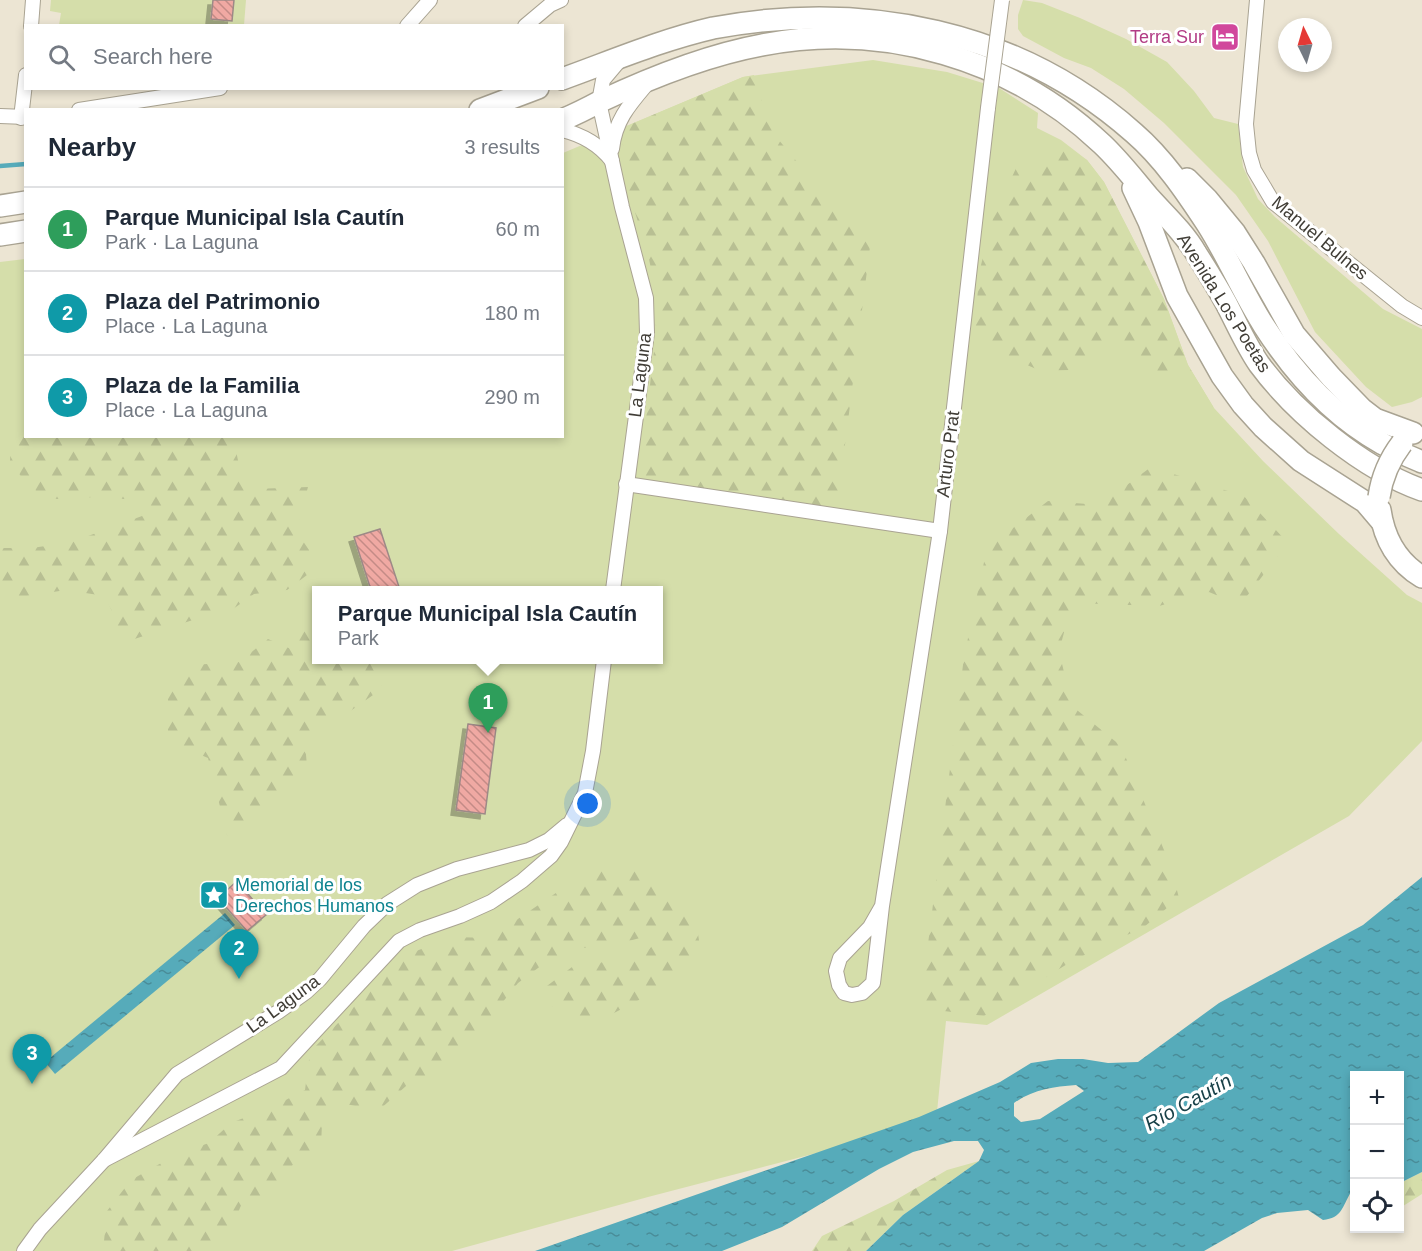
<!DOCTYPE html>
<html lang="en">
<head>
<meta charset="utf-8">
<style>
  :root { --surface:#fff; --page:#f6f6f7; --text:#1f2937; --muted:#747a83; --line:#e0e1e3; --accent:#0b8043 }
  body { margin:0; font-family:Helvetica,sans-serif; background:var(--page); color:var(--text) }
  .controls { position:absolute; right:18px; bottom:18px; display:grid; overflow:hidden; border-radius:0px; box-shadow:0 3px 9px #0003 }
  .controls button { width:54px; height:54px; display:grid; place-items:center; padding:0; border:0; border-bottom:2px solid var(--line); background:var(--surface); color:var(--text); font:30px sans-serif }
  .compass { position:absolute; left:1278px; top:18px; width:54px; height:54px; border-radius:50%; background:var(--surface); box-shadow:0 3px 9px #0003; rotate:355deg }
  .you { position:absolute; left:588px; top:804px; width:21px; height:21px; margin:-15px; border:4px solid #fff; border-radius:50%; background:#1a73e8; box-shadow:0 0 0 9px #1a73e833 }
  .badge { display:grid; place-items:center; width:39px; height:39px; border-radius:50%; background:var(--accent); color:#fff; font-size:20px; font-weight:700 }
  .pin { position:absolute; translate:-50% -50px; filter:drop-shadow(0 2px 3px #0008) }
  .pin::after { content:''; position:absolute; top:32px; width:21px; height:18px; background:inherit; clip-path:polygon(0 0,100% 0,50% 100%) }
  .popup { position:absolute; left:312px; top:586px; width:351px; height:78px; box-sizing:border-box; display:grid; place-content:center; border-radius:0px; background:var(--surface); filter:drop-shadow(0 2px 4px #0005); font-size:20px; white-space:nowrap; color:var(--muted) }
  .popup b { font-size:22px; color:var(--text) }
  .popup::after { content:''; position:absolute; left:50%; top:100%; margin-left:-12px; border:12px solid transparent; border-top-color:var(--surface) }
  .list { margin:0; padding:0; list-style:none }
  h2 { display:flex; justify-content:space-between; align-items:center; height:78px; margin:0; padding:0 24px; font-size:26px }
  h2 small { font-size:20px; font-weight:400; color:var(--muted) }
  .list li { display:grid; grid-template-columns:39px 1fr auto; gap:18px; align-items:center; box-sizing:border-box; height:84px; padding:0 24px; border-top:2px solid var(--line) }
  .list b { display:block; font-size:22px; white-space:nowrap }
  .list p { margin:0; font-size:20px; white-space:nowrap; color:var(--muted) }
  .list em { font-size:20px; font-style:normal; color:var(--muted) }
  .icon { flex:none; width:33px; height:33px; fill:none; stroke:currentColor; stroke-width:2; stroke-linecap:round; stroke-linejoin:round }
  .map { position:relative; flex:none; width:1422px; height:1251px; overflow:hidden }
  .search { position:absolute; background:var(--surface); box-shadow:0 3px 9px #0003; left:24px; top:24px; width:540px; height:66px; display:flex; align-items:center; gap:15px; box-sizing:border-box; padding:0 21px; border-radius:0px; color:var(--muted); font-size:22px }
  .panel { position:absolute; background:var(--surface); box-shadow:0 3px 9px #0003; left:24px; top:108px; width:540px; height:330px; border-radius:0px }
  .map>svg:first-child { display:block }
  .green { fill:#d5deaa; fill-rule:evenodd }
  .forest { fill:url(#forest-firs) }
  .water { fill:url(#water-ripples); fill-rule:evenodd }
  .lines { fill:none; stroke-linecap:round; stroke-linejoin:round }
  .stream { stroke:#56abba; stroke-width:4.5 }
  .building { fill:url(#building-back-hatch); stroke:#9d8987; stroke-width:1.5; filter:url(#shadow) }
  .minor-casing { stroke:#a9a392; stroke-width:16 }
  .primary-casing { stroke:#a9a392; stroke-width:24 }
  .minor { stroke:#fff; stroke-width:14 }
  .primary { stroke:#fff; stroke-width:21 }
  .minor-bridge-casing { stroke:#a9a392; stroke-width:16; stroke-linecap:butt }
  .primary-bridge-casing { stroke:#a9a392; stroke-width:24; stroke-linecap:butt }
  .minor-bridge { stroke:#fff; stroke-width:14 }
  .primary-bridge { stroke:#fff; stroke-width:21 }
  .labels { text-anchor:middle; dominant-baseline:central; stroke-width:6; stroke-linejoin:round; paint-order:stroke }
  .hotel-label { font-size:18px; fill:#b23c85; stroke:#fff; text-anchor:end }
  .street-label { font-size:18px; fill:#403d36; stroke:#fff }
  .culture-label { font-size:18px; fill:#0d838f; stroke:#fff; text-anchor:start }
  .water-label { font-size:20px; font-style:italic; fill:#194148; stroke:#fff }
</style>
</head>
<body>
<div class="map">
<svg width="1422" height="1251" viewBox="0 0 1422 1251">
  <defs>
    <pattern id="forest-firs" width="22" height="20" patternUnits="userSpaceOnUse" patternTransform="scale(1.5)"><rect width="22" height="20" fill="#d5deaa"/><path d="M5 1l3.5 6h-7zM16 11l3.5 6h-7z" fill="#b8bf93"/></pattern>
    <pattern id="water-ripples" width="26" height="14" patternUnits="userSpaceOnUse" patternTransform="scale(1.5)"><rect width="26" height="14" fill="#56abba"/><path d="M2 4q2-2 4 0t4 0M15 11q2-2 4 0t4 0" fill="none" stroke="#498c98"/></pattern>
    <pattern id="building-back-hatch" width="6" height="6" patternUnits="userSpaceOnUse" patternTransform="scale(1.5)"><rect width="6" height="6" fill="#f0a9a3"/><path d="M-1 5l2 2M0 0l6 6M5-1l2 2" fill="none" stroke="#c48b86"/></pattern>
    <filter id="shadow"><feDropShadow dx="-5" dy="5" stdDeviation="0" flood-color="#0004"/></filter>
  </defs>
  <rect width="100%" height="100%" fill="#ece5d3"/>
  <!-- green -->
  <g class="green">
    <polygon points="51,0 246,0 244,25 59,25 61,13 50,11"/>
    <polygon points="1023,0 1042,3 1080,18 1126,39 1167,62 1194,91 1214,118 1238,124 1243,167 1258,199 1275,217 1383,309 1422,329 1422,397 1412,402 1392,407 1366,387 1315,332 1268,241 1236,195 1164,123 1124,89 1091,68 1064,58 1023,36 1018,29 1018,15"/>
    <path d="M873 60 947 72 999 88 1038 113 1037 128 1061 140 1087 160 1104 182 1164 299 1188 365 1214 408 1263 461 1339 534 1407 595 1422 603V741L1349 816 987 1025 946 1021 936 1122 648 1197 452 1251H0V262L25 259 26 436H562L563 153 743 77ZM317 590H659V660H317Z"/>
  </g>
  <!-- forest -->
  <g class="forest">
    <polygon points="754,75 766,116 778,139 832,204 872,231 836,516 643,484 640,469 655,343 657,299 649,259 629,192 622,138 624,127 743,77"/>
    <polygon points="1067,149 1087,160 1104,182 1164,299 1188,365 1214,408 1174,371 1149,372 1117,338 1070,370 1041,371 973,342 980,269 993,218 1018,164 1043,160"/>
    <path d="M25 428 26 436 235 437C237 460 238 471 254 489L308 487 296 531 309 550 311 572 287 590 254 594 233 609 199 618 116 645 117 622 105 596 66 590 20 597 1 588 0 548H32L72 542 142 516 141 501 99 496 72 500 45 498 25 482 10 461 11 439Z"/>
    <polygon points="1151,467 1244,496 1288,543 1240,605 1209,592 1159,606 1072,603 1059,651 1072,706 1121,746 1171,867 1179,898 1144,927 1072,961 984,1016 920,1008 964,657 987,548 1048,501 1100,505"/>
    <polygon points="317,613 317,660 368,660 383,688 305,743 308,778 228,839 208,758 168,741 168,685 191,665 239,662 268,639 291,649 305,614"/>
    <polygon points="600,869 642,869 695,914 700,947 660,989 591,1025 551,1006 539,992 572,967 642,956 655,943 640,938 609,946 583,948 546,962 518,983 455,1061 431,1079 406,1086 378,1111 346,1104 322,1122 321,1148 298,1158 269,1196 242,1203 226,1242 215,1251 103,1251 107,1211 131,1180 179,1153 209,1143 231,1123 276,1105 305,1090 310,1052 403,956 453,937 490,938 572,882"/>
    <polygon points="979,1161 903,1215 866,1251 812,1251 822,1236 894,1201 947,1170"/>
    <polygon points="1422,1172 1422,1194 1400,1208 1400,1183"/>
  </g>
  <!-- water -->
  <g class="water">
    <path d="M1422 877V1172L1400 1183V1076H1354V1190L1351 1192C1342 1207 1342 1218 1323 1220L1308 1210 1277 1213 1262 1218 1204 1251H866L903 1215 979 1161 984 1150 978 1141H954L913 1152 879 1169 782 1227 722 1251H535L919 1117 1000 1082 1031 1063 1058 1059H1083L1108 1063 1138 1062 1219 1003 1363 925ZM1076 1085 1084 1091 1040 1119 1021 1122 1014 1116V1103C1034 1089 1053 1087 1076 1085Z"/>
    <polygon points="225,913 235,925 55,1074 45,1062"/>
  </g>
  <g class="lines">
    <!-- stream -->
    <polyline class="stream" points="0,166 26,164"/>
  </g>
  <!-- building -->
  <g class="building">
    <polygon points="213,0 234,0 232,21 211,19"/>
    <polygon points="380,529 400,590 371,590 354,537"/>
    <polygon points="468,724 496,728 485,814 456,810"/>
    <polygon points="237,881 266,915 247,931 218,898"/>
  </g>
  <g class="lines">
    <!-- minor casing -->
    <g class="minor-casing">
      <g id="minor">
        <polyline points="1257,0 1246,124 1249,153 1254,170 1273,202 1402,306 1422,318"/>
        <polyline points="31,26 33,0"/>
        <polyline points="407,26 430,0"/>
        <polyline points="525,26 550,5 561,0"/>
        <polyline points="79,110 220,88"/>
        <polyline points="0,116 26,117"/>
        <polyline points="21,118 26,75"/>
        <path d="M562 130C583 135 599 144 612 161"/>
        <path d="M612 149C615 121 629 105 646 85"/>
        <polyline points="626,484 940,531"/>
        <polyline points="613,590 647,333 646,298 622,207 599,102 603,80 619,61"/>
        <polyline points="882,906 873,983 862,993 852,995 844,993 839,985 836,971 840,958 870,927 882,906 940,531 988,108"/>
        <polyline points="104,1160 281,1068 399,941 420,930 460,916 491,902 522,881 551,856 561,842 585,793 593,751 604,660"/>
        <polyline points="24,1251 40,1229 104,1160 177,1074 278,1012 306,992 320,979 364,926 387,904 417,885 457,869 529,850 549,840 567,825"/>
      </g>
    </g>
    <!-- primary casing -->
    <g class="primary-casing">
      <g id="primary">
        <path d="M562 79C612 61 661 40 713 28 864 0 1018 30 1134 133 1163 158 1186 192 1207 224 1228 257 1243 293 1264 326 1294 373 1334 417 1383 444 1395 451 1409 456 1422 462"/>
        <polyline points="480,110 538,88"/>
        <path d="M562 120C576 114 588 108 601 101 650 78 708 55 762 45 884 21 1012 59 1102 144 1119 160 1133 178 1148 196 1164 214 1183 231 1196 253 1206 269 1217 286 1226 303 1237 324 1246 345 1259 364 1296 414 1363 469 1422 490"/>
        <polyline points="1187,179 1207,199 1235,233 1254,263 1294,334 1331,377 1362,409 1375,419 1413,433"/>
        <polyline points="1133,188 1149,222 1177,296 1222,376 1243,405 1263,427 1301,461 1365,502 1382,522"/>
        <polyline points="0,206 26,202"/>
        <polyline points="0,235 26,231"/>
        <path d="M1380 510C1384 538 1397 562 1422 577"/>
      </g>
    </g>
    <!-- minor -->
    <use href="#minor" class="minor"/>
    <!-- primary -->
    <use href="#primary" class="primary"/>
    <!-- minor-bridge casing -->
    <g class="minor-bridge-casing">
      <polyline id="minor-bridge" points="988,108 1002,0"/>
    </g>
    <!-- primary-bridge casing -->
    <g class="primary-bridge-casing">
      <path id="primary-bridge" d="M1379 497C1382 476 1389 460 1402 443"/>
    </g>
    <!-- minor-bridge -->
    <use href="#minor-bridge" class="minor-bridge"/>
    <!-- primary-bridge -->
    <use href="#primary-bridge" class="primary-bridge"/>
  </g>
  <!-- icons -->
  <defs>
    <g id="hotel-square" transform="scale(1.5)"><rect x="-9" y="-9" width="18" height="18" rx="4" fill="#d1479c" stroke="#fff"/><path d="M-6-4.5h1.5V1H6V5H4.5V3h-9V5H-6ZM-4 0a1.8 1.8 0 1 1 3.6 0ZM.5 0V-2.5h3Q6-2.5 6 0Z" fill="#fff"/></g>
    <g id="sight-square" transform="scale(1.5)"><rect x="-9" y="-9" width="18" height="18" rx="4" fill="#0f9aa8" stroke="#fff"/><path d="M0-6L1.8-2.2L6-1.7L2.9 1.2L3.7 5.4L0 3.3L-3.7 5.4L-2.9 1.2L-6-1.7L-1.8-2.2Z" fill="#fff"/></g>
  </defs>
  <g fill-rule="evenodd">
    <use href="#hotel-square" x="1225" y="37"/>
    <use href="#sight-square" x="214" y="895"/>
  </g>
  <g class="labels">
    <!-- hotel labels -->
    <g class="hotel-label">
      <text x="1204" y="37">Terra Sur</text>
    </g>
    <!-- street labels -->
    <g class="street-label">
      <text transform="translate(1320 238) rotate(40)">Manuel Bulnes</text>
      <text transform="translate(1224 303) rotate(58)">Avenida Los Poetas</text>
      <text transform="translate(640 375) rotate(-83)">La Laguna</text>
      <text transform="translate(948 454) rotate(-83)">Arturo Prat</text>
      <text transform="translate(283 1004) rotate(-36)">La Laguna</text>
    </g>
    <!-- culture labels -->
    <g class="culture-label">
      <text x="235" y="885">Memorial de los<tspan x="235" dy="21">Derechos Humanos</tspan></text>
    </g>
    <!-- water labels -->
    <g class="water-label">
      <text transform="translate(1188 1102) rotate(-29)">Río Cautín</text>
    </g>
  </g>
</svg>
<div class="controls">
<button>+</button>
<button>−</button>
<button><svg class="icon" aria-label="locate" viewBox="0 0 24 24"><circle cx="12" cy="12" r="6"/><path d="M12 2v4M12 18v4M2 12h4M18 12h4"/></svg></button>
</div>
<svg class="compass" viewBox="-18 -18 36 36"><path d="M0-13l5 13h-10z" fill="#e53935"/><path d="M0 13l5-13h-10z" fill="#747a83"/></svg>
<div class="you"></div>
<div class="pin badge" style="left:488px;top:733px;background:#2e9e5b">1</div>
<div class="popup"><b>Parque Municipal Isla Cautín</b>Park</div>
<div class="pin badge" style="left:239px;top:979px;background:#0f9aa8">2</div>
<div class="pin badge" style="left:32px;top:1084px;background:#0f9aa8">3</div>
<div class="search"><svg class="icon" aria-label="search" viewBox="0 0 24 24"><circle cx="10" cy="10" r="6"/><path d="M15 15l6 6"/></svg>Search here</div>
<section class="panel">
<h2>Nearby<small>3 results</small></h2>
<ul class="list">
<li><span class="badge" style="background:#2e9e5b">1</span><div><b>Parque Municipal Isla Cautín</b><p>Park · La Laguna</p></div><em>60 m</em></li>
<li><span class="badge" style="background:#0f9aa8">2</span><div><b>Plaza del Patrimonio</b><p>Place · La Laguna</p></div><em>180 m</em></li>
<li><span class="badge" style="background:#0f9aa8">3</span><div><b>Plaza de la Familia</b><p>Place · La Laguna</p></div><em>290 m</em></li>
</ul>
</section>
</div>
</body>
</html>
